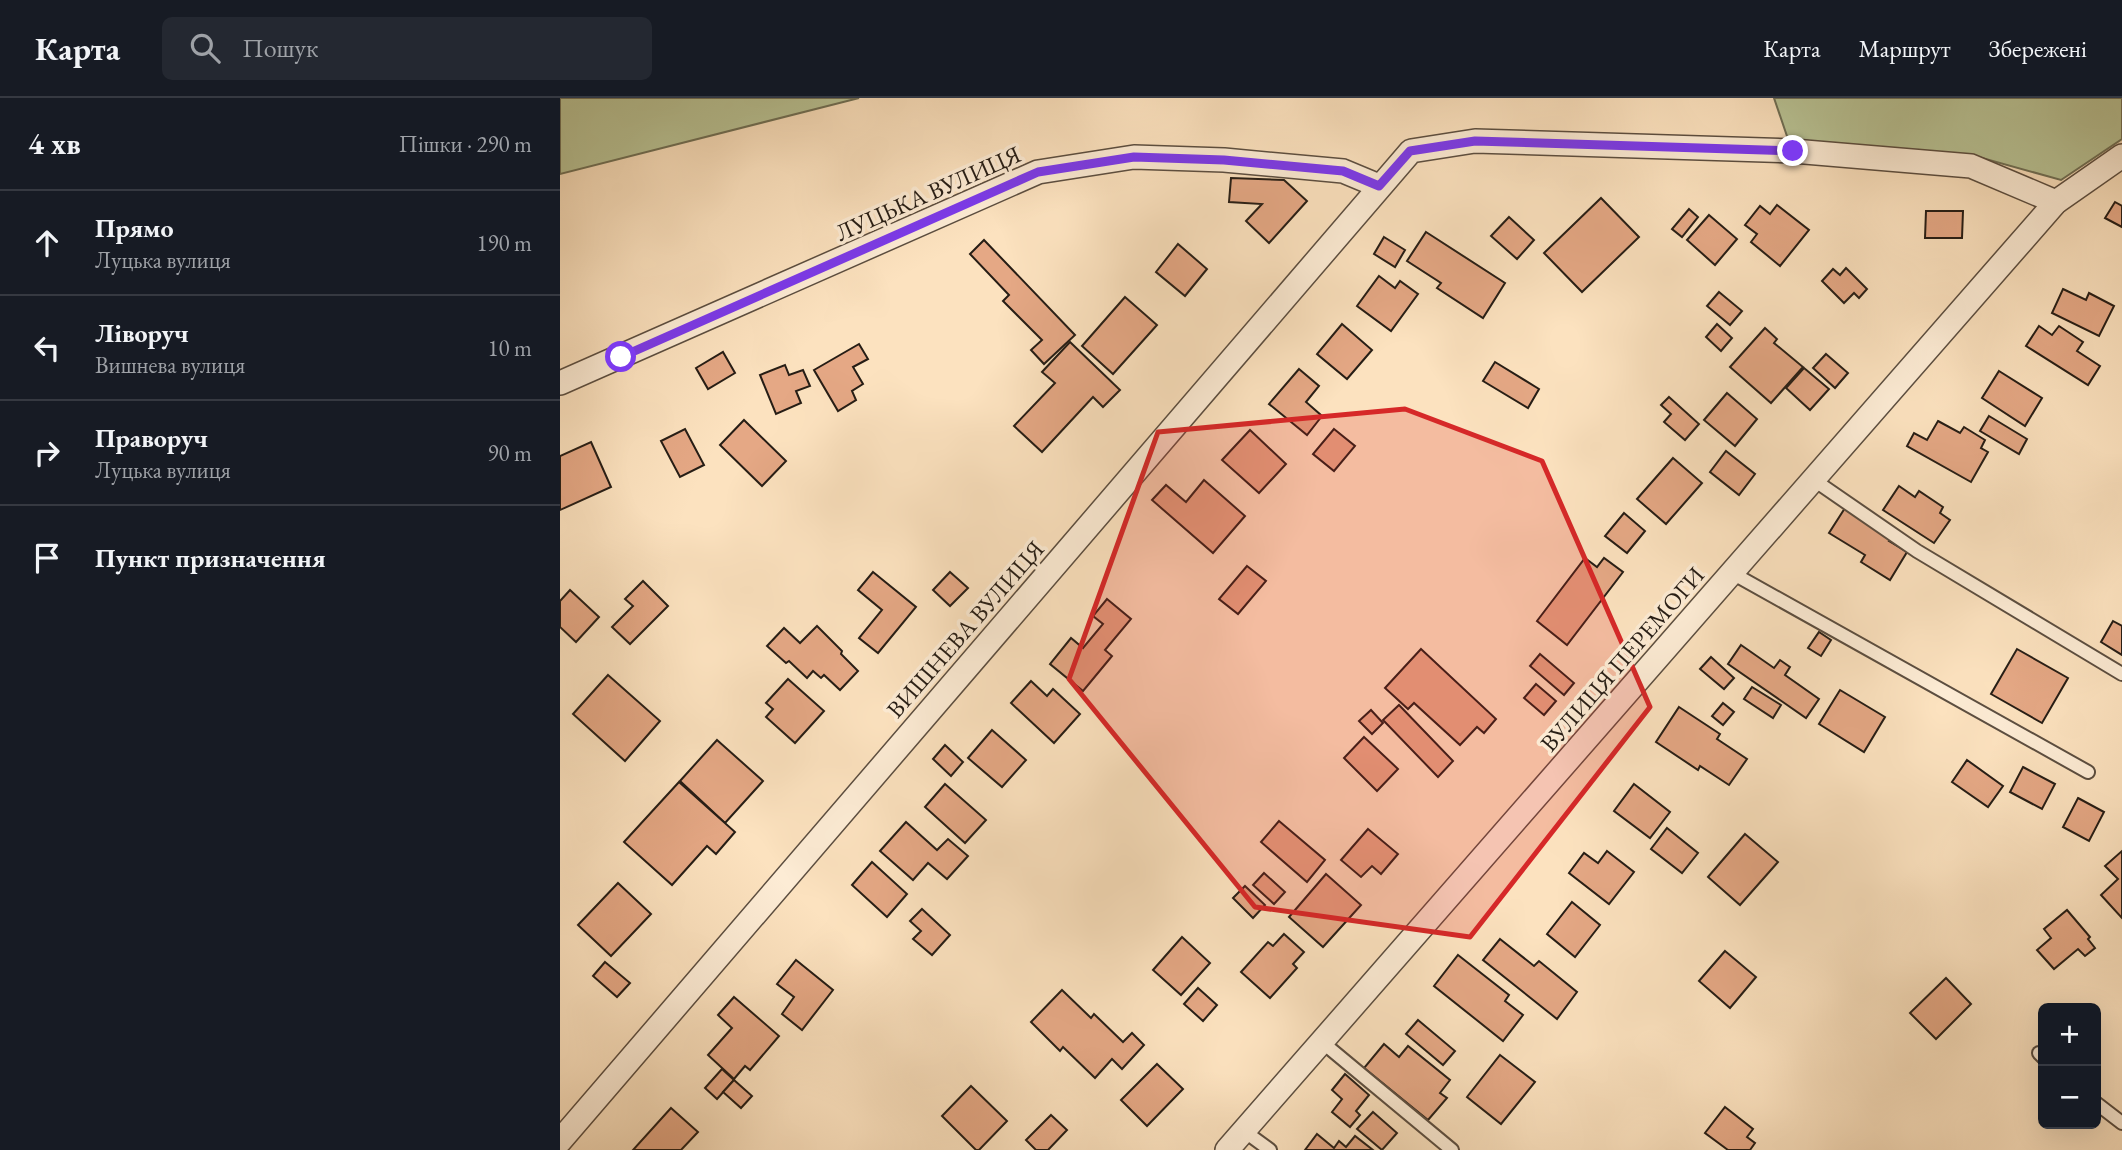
<!DOCTYPE html>
<html lang="uk">
<head>
<meta charset="utf-8">
<style>
  :root { --surface:#171b24; --page:#242831; --text:#f1f3f6; --muted:#9ea1a6; --line:#363941 }
  body { margin:0; font-family:"EB Garamond",serif; background:var(--page); color:var(--text) }
  .controls { position:absolute; right:21px; bottom:21px; display:grid; overflow:hidden; border-radius:10px; box-shadow:0 7px 28px #0002 }
  .controls button { width:63px; height:63px; display:grid; place-items:center; padding:0; border:0; border-bottom:2px solid var(--line); background:var(--surface); color:var(--text); font:35px sans-serif }
  .stop { position:absolute; width:21px; height:21px; margin:-16px; border:5px solid #7c3aed; border-radius:50%; background:#fff }
  .stop.end { background:#7c3aed; border-color:#fff; box-shadow:0 2px 7px #0008 }
  .list { margin:0; padding:0; list-style:none }
  h2 { display:flex; justify-content:space-between; align-items:center; height:91px; margin:0; padding:0 28px; font-size:30px }
  h2 small { font-size:23px; font-weight:400; color:var(--muted) }
  .list li { display:grid; grid-template-columns:46px 1fr auto; gap:21px; align-items:center; box-sizing:border-box; height:105px; padding:0 28px; border-top:2px solid var(--line) }
  .list b { display:block; font-size:26px; white-space:nowrap }
  .list p { margin:0; font-size:23px; white-space:nowrap; color:var(--muted) }
  .list em { font-size:23px; font-style:normal; color:var(--muted) }
  .icon { flex:none; width:38px; height:38px; fill:none; stroke:currentColor; stroke-width:2; stroke-linecap:round; stroke-linejoin:round }
  .map { position:relative; flex:none; width:1562px; height:1052px; overflow:hidden }
  header { display:flex; align-items:center; gap:42px; box-sizing:border-box; height:98px; padding:0 35px; background:var(--surface); border-bottom:2px solid var(--line) }
  header strong { font-size:33px }
  nav { display:flex; gap:38px; margin-inline-start:auto; font-size:24px }
  .search { width:490px; height:63px; background:var(--page); display:flex; align-items:center; gap:18px; box-sizing:border-box; padding:0 24px; border-radius:10px; color:var(--muted); font-size:26px }
  main { display:flex }
  aside { flex:1; background:var(--surface) }
  .map>svg:first-child { display:block }
  .green { fill:#b9c496; stroke:#707056; stroke-width:2 }
  .building { fill:#e5a885; stroke:#261d15; stroke-width:2 }
  .lines { fill:none; stroke-linecap:round; stroke-linejoin:round }
  .lane-casing { stroke:#5c4e40; stroke-width:16 }
  .street-casing { stroke:#5c4e40; stroke-width:26 }
  .lane { stroke:#fdecd5; stroke-width:12 }
  .street { stroke:#fdecd5; stroke-width:23 }
  .route { stroke:#7c3aed; stroke-width:9 }
  .marked { fill:#d62828; fill-opacity:0.2; stroke:#d62828; stroke-width:5; stroke-linejoin:round }
  .labels { text-anchor:middle; dominant-baseline:central; stroke-width:7; stroke-linejoin:round; paint-order:stroke }
  .street-label { font-size:24px; fill:#261d15; stroke:#fdecd5 }
</style>
</head>
<body>
<header>
<strong>Карта</strong>
<div class="search"><svg class="icon" aria-label="search" viewBox="0 0 24 24"><circle cx="10" cy="10" r="6"/><path d="M15 15l6 6"/></svg>Пошук</div>
<nav><a>Карта</a><a>Маршрут</a><a>Збережені</a></nav>
</header>
<main>
<aside>
<h2>4 хв<small>Пішки · 290 m</small></h2>
<ul class="list">
<li><svg class="icon" aria-label="ahead" viewBox="0 0 24 24"><path d="M12 20V5M6 11l6-6 6 6"/></svg><div><b>Прямо</b><p>Луцька вулиця</p></div><em>190 m</em></li>
<li><svg class="icon" aria-label="left" viewBox="0 0 24 24"><path d="M17 20v-9H6M10 6l-5 5 5 5"/></svg><div><b>Ліворуч</b><p>Вишнева вулиця</p></div><em>10 m</em></li>
<li><svg class="icon" aria-label="right" viewBox="0 0 24 24"><path d="M7 20v-9h11M14 6l5 5-5 5"/></svg><div><b>Праворуч</b><p>Луцька вулиця</p></div><em>90 m</em></li>
<li><svg class="icon" aria-label="arrive" viewBox="0 0 24 24"><path d="M6 21V4h12l-3 4 3 4H6"/></svg><div><b>Пункт призначення</b></div></li>
</ul>
</aside>
<div class="map">
<svg width="1562" height="1052" viewBox="0 0 1562 1052">
  <rect width="100%" height="100%" fill="#fce2bf"/>
  <filter id="stains"><feTurbulence type="fractalNoise" baseFrequency=".00286" numOctaves="4"/><feColorMatrix values="0 0 0 0 .2 0 0 0 0 .09 0 0 0 0 .02 0 0 0 .5 -.17"/></filter>
  <radialGradient id="worn" r=".72"><stop offset=".6" stop-color="#630" stop-opacity="0"/><stop offset="1" stop-color="#630" stop-opacity=".3"/></radialGradient>
  <!-- green -->
  <g class="green">
    <polygon points="0,0 299,0 0,76"/>
    <polygon points="1214,0 1562,0 1562,41 1501,82 1415,58 1228,41"/>
  </g>
  <!-- building -->
  <g class="building">
    <polygon points="671,80 724,82 747,103 709,145 686,123 702,106 669,104"/>
    <polygon points="1041,100 1079,139 1022,194 984,155"/>
    <polygon points="1555,104 1562,108 1562,129 1545,120"/>
    <polygon points="1217,107 1249,132 1220,168 1191,144 1197,136 1185,127 1200,108 1210,116"/>
    <polygon points="1129,111 1138,119 1122,139 1112,131"/>
    <polygon points="1366,113 1403,113 1402,140 1365,140"/>
    <polygon points="1149,117 1177,141 1155,167 1127,142"/>
    <polygon points="949,119 974,142 957,161 931,138"/>
    <polygon points="866,134 945,185 923,220 877,190 881,185 847,163"/>
    <polygon points="824,139 845,152 835,169 814,156"/>
    <polygon points="424,142 515,237 484,266 471,252 482,242 443,203 449,197 410,156"/>
    <polygon points="618,146 647,171 625,198 596,174"/>
    <polygon points="1286,170 1307,191 1299,200 1294,195 1284,205 1262,183 1273,171 1280,177"/>
    <polygon points="819,178 835,190 840,183 858,196 831,233 797,208"/>
    <polygon points="1503,191 1526,202 1529,195 1554,208 1539,238 1492,215"/>
    <polygon points="1159,194 1182,213 1170,227 1147,208"/>
    <polygon points="565,199 597,227 553,276 522,248"/>
    <polygon points="782,226 812,252 787,281 757,256"/>
    <polygon points="1157,226 1172,240 1161,253 1146,239"/>
    <polygon points="1479,228 1492,237 1499,228 1523,244 1517,253 1540,268 1528,287 1466,248"/>
    <polygon points="1205,230 1217,241 1214,245 1243,269 1211,305 1170,269"/>
    <polygon points="510,244 560,292 543,309 533,299 482,354 454,328 495,285 482,274"/>
    <polygon points="299,246 308,261 293,269 303,286 292,293 296,302 278,313 254,272"/>
    <polygon points="163,254 175,275 148,291 136,270"/>
    <polygon points="1266,256 1288,275 1275,290 1253,270"/>
    <polygon points="935,264 979,291 968,310 923,283"/>
    <polygon points="225,267 229,277 243,272 250,288 236,293 241,305 216,316 200,277"/>
    <polygon points="1244,270 1269,291 1250,312 1226,290"/>
    <polygon points="739,271 759,288 746,304 762,318 747,337 709,306"/>
    <polygon points="1439,273 1482,300 1465,328 1422,300"/>
    <polygon points="1167,295 1197,321 1175,348 1144,322"/>
    <polygon points="1109,299 1139,326 1125,342 1104,324 1111,316 1101,307"/>
    <polygon points="1429,318 1467,341 1459,356 1420,333"/>
    <polygon points="184,322 226,363 202,388 160,347"/>
    <polygon points="1378,323 1400,335 1404,329 1425,342 1421,350 1428,354 1411,384 1347,348 1354,335 1367,342"/>
    <polygon points="125,331 144,367 120,379 101,343"/>
    <polygon points="774,331 795,348 774,373 753,356"/>
    <polygon points="690,332 726,366 699,395 662,362"/>
    <polygon points="31,344 51,389 0,412 0,358"/>
    <polygon points="1166,353 1195,376 1179,397 1150,374"/>
    <polygon points="1113,360 1142,385 1106,426 1077,401"/>
    <polygon points="644,382 685,418 653,455 592,402 606,387 626,404"/>
    <polygon points="1339,388 1355,399 1359,393 1383,409 1380,415 1390,422 1374,445 1323,412"/>
    <polygon points="1285,410 1332,439 1329,443 1347,454 1330,482 1301,464 1305,457 1269,435"/>
    <polygon points="1064,415 1085,433 1067,455 1045,438"/>
    <polygon points="1025,460 1037,469 1044,460 1063,474 1007,547 977,523"/>
    <polygon points="687,468 706,483 678,516 659,501"/>
    <polygon points="313,474 356,509 318,555 299,540 322,512 298,492"/>
    <polygon points="390,474 408,490 390,508 373,492"/>
    <polygon points="83,483 108,508 70,546 52,529 73,508 65,501"/>
    <polygon points="10,492 39,519 16,544 0,529 0,503"/>
    <polygon points="547,501 571,521 545,552 552,558 523,593 490,566 511,540 523,550 543,526 533,518"/>
    <polygon points="1553,523 1562,528 1562,557 1541,544"/>
    <polygon points="257,528 282,553 281,556 298,573 280,592 264,577 261,580 253,573 247,580 229,563 226,565 207,548 224,530 240,545"/>
    <polygon points="1259,534 1271,542 1261,558 1248,550"/>
    <polygon points="1181,547 1214,570 1220,562 1230,569 1225,577 1259,601 1246,620 1168,566"/>
    <polygon points="861,551 936,621 924,635 917,629 900,647 854,605 848,611 825,590"/>
    <polygon points="1457,551 1508,580 1482,625 1431,596"/>
    <polygon points="980,556 1014,585 1004,597 970,568"/>
    <polygon points="1151,559 1174,580 1164,591 1140,571"/>
    <polygon points="48,577 100,623 65,663 13,616"/>
    <polygon points="228,581 264,613 235,645 206,619 213,611 206,605"/>
    <polygon points="471,583 487,598 493,591 520,616 494,645 451,605"/>
    <polygon points="976,586 996,603 984,617 964,600"/>
    <polygon points="1192,589 1221,607 1213,620 1184,601"/>
    <polygon points="1280,592 1325,619 1304,654 1259,626"/>
    <polygon points="1163,605 1174,614 1163,627 1152,618"/>
    <polygon points="839,607 893,663 878,679 823,622"/>
    <polygon points="1119,609 1160,636 1157,641 1187,661 1169,687 1140,668 1138,672 1096,644"/>
    <polygon points="811,612 823,625 812,636 799,623"/>
    <polygon points="432,632 466,662 442,689 408,660"/>
    <polygon points="804,639 838,671 817,693 784,660"/>
    <polygon points="157,642 203,683 165,725 120,683"/>
    <polygon points="385,647 403,664 391,678 373,661"/>
    <polygon points="1407,662 1443,688 1428,709 1392,684"/>
    <polygon points="1463,669 1495,686 1482,711 1450,694"/>
    <polygon points="119,684 175,734 156,756 147,748 112,787 64,744"/>
    <polygon points="385,686 426,722 405,745 365,709"/>
    <polygon points="1074,686 1110,714 1090,740 1054,713"/>
    <polygon points="1518,700 1544,714 1529,743 1503,729"/>
    <polygon points="719,723 765,762 747,784 701,744"/>
    <polygon points="346,724 377,752 388,741 408,758 387,781 368,765 353,782 320,753"/>
    <polygon points="1107,730 1138,755 1122,775 1091,751"/>
    <polygon points="808,731 838,756 821,776 812,768 801,779 781,762"/>
    <polygon points="1185,736 1218,764 1180,807 1148,779"/>
    <polygon points="1047,753 1074,774 1049,806 1009,775 1024,755 1038,765"/>
    <polygon points="1562,753 1562,820 1541,797 1558,781 1545,768"/>
    <polygon points="312,764 347,796 327,819 292,787"/>
    <polygon points="704,775 725,794 714,806 693,787"/>
    <polygon points="766,776 801,807 763,849 729,819"/>
    <polygon points="58,785 91,816 51,858 18,827"/>
    <polygon points="685,788 705,807 693,820 673,800"/>
    <polygon points="1012,804 1040,827 1015,859 987,836"/>
    <polygon points="362,811 390,837 372,857 353,841 361,833 350,823"/>
    <polygon points="1507,812 1530,839 1528,841 1535,850 1525,858 1518,851 1494,871 1477,852 1491,840 1484,831"/>
    <polygon points="724,836 744,854 733,866 737,870 710,900 681,874 708,844 713,848"/>
    <polygon points="622,839 650,865 621,897 593,872"/>
    <polygon points="940,841 974,868 979,863 1017,894 997,921 923,862"/>
    <polygon points="1165,853 1196,879 1170,910 1139,883"/>
    <polygon points="898,857 949,897 945,903 963,917 943,943 874,888"/>
    <polygon points="236,862 273,892 242,932 222,916 234,899 217,886"/>
    <polygon points="45,864 70,885 57,899 33,878"/>
    <polygon points="1386,880 1411,906 1376,941 1350,915"/>
    <polygon points="638,890 657,907 643,923 624,906"/>
    <polygon points="502,892 531,920 534,916 563,944 572,935 584,947 562,971 552,961 535,980 503,949 500,953 471,924"/>
    <polygon points="174,899 219,938 190,972 185,968 174,981 148,957 172,930 158,917"/>
    <polygon points="858,922 895,953 883,967 846,936"/>
    <polygon points="824,946 839,959 848,948 890,982 880,995 887,1000 868,1022 804,970"/>
    <polygon points="940,957 975,984 941,1026 907,999"/>
    <polygon points="597,966 623,991 587,1028 561,1002"/>
    <polygon points="162,971 174,982 157,1001 145,990"/>
    <polygon points="785,976 809,997 796,1013 800,1017 790,1029 772,1014 782,1001 772,992"/>
    <polygon points="174,982 192,998 181,1010 163,994"/>
    <polygon points="411,988 447,1023 419,1052 416,1052 382,1018"/>
    <polygon points="1165,1009 1193,1031 1187,1039 1195,1045 1190,1052 1168,1052 1145,1035"/>
    <polygon points="111,1010 138,1034 121,1052 73,1052"/>
    <polygon points="813,1014 837,1035 822,1052 797,1031"/>
    <polygon points="491,1017 507,1032 488,1052 476,1052 466,1042"/>
    <polygon points="757,1036 774,1050 779,1043 786,1049 795,1038 813,1052 745,1052"/>
  </g>
  <g class="lines">
    <!-- lane casing -->
    <g class="lane-casing">
      <g id="lane">
        <polyline points="1254,382 1357,453 1562,576"/>
        <polyline points="1172,475 1528,674"/>
        <polyline points="762,944 892,1052"/>
        <polyline points="1479,955 1483,959"/>
        <polyline points="1536,1005 1562,1025"/>
        <polyline points="684,1033 710,1052"/>
      </g>
    </g>
    <!-- street casing -->
    <g class="street-casing">
      <g id="street">
        <polyline points="0,285 478,74 574,59 664,62 783,73 819,88"/>
        <polyline points="0,1043 851,53 915,43 1233,53 1411,68 1496,104"/>
        <polyline points="667,1052 1496,104 1562,58"/>
      </g>
    </g>
    <!-- lane -->
    <use href="#lane" class="lane"/>
    <!-- street -->
    <use href="#street" class="street"/>
  </g>
  <g class="lines">
    <!-- route -->
    <polyline class="route" points="61,259 478,74 574,59 664,62 783,73 819,88 850,53 915,43 1233,53"/>
  </g>
  <!-- marked area -->
  <path class="marked" d="M845 311 982 363 1090 609 910 839 695 809 509 581 598 334Z"/>
  <g class="labels">
    <!-- street labels -->
    <g class="street-label">
      <text transform="translate(368 95) rotate(-24)">ЛУЦЬКА ВУЛИЦЯ</text>
      <text transform="translate(405 531) rotate(-49)">ВИШНЕВА ВУЛИЦЯ</text>
      <text transform="translate(1062 561) rotate(-49)">ВУЛИЦЯ ПЕРЕМОГИ</text>
    </g>
  </g>
  <rect width="100%" height="100%" filter="url(#stains)"/>
  <rect width="100%" height="100%" fill="url(#worn)"/>
</svg>
<div class="controls">
<button>+</button>
<button>−</button>
</div>
<div class="stop" style="left:61px;top:259px"></div>
<div class="stop end" style="left:1233px;top:53px"></div>
</div>
</main>
</body>
</html>
